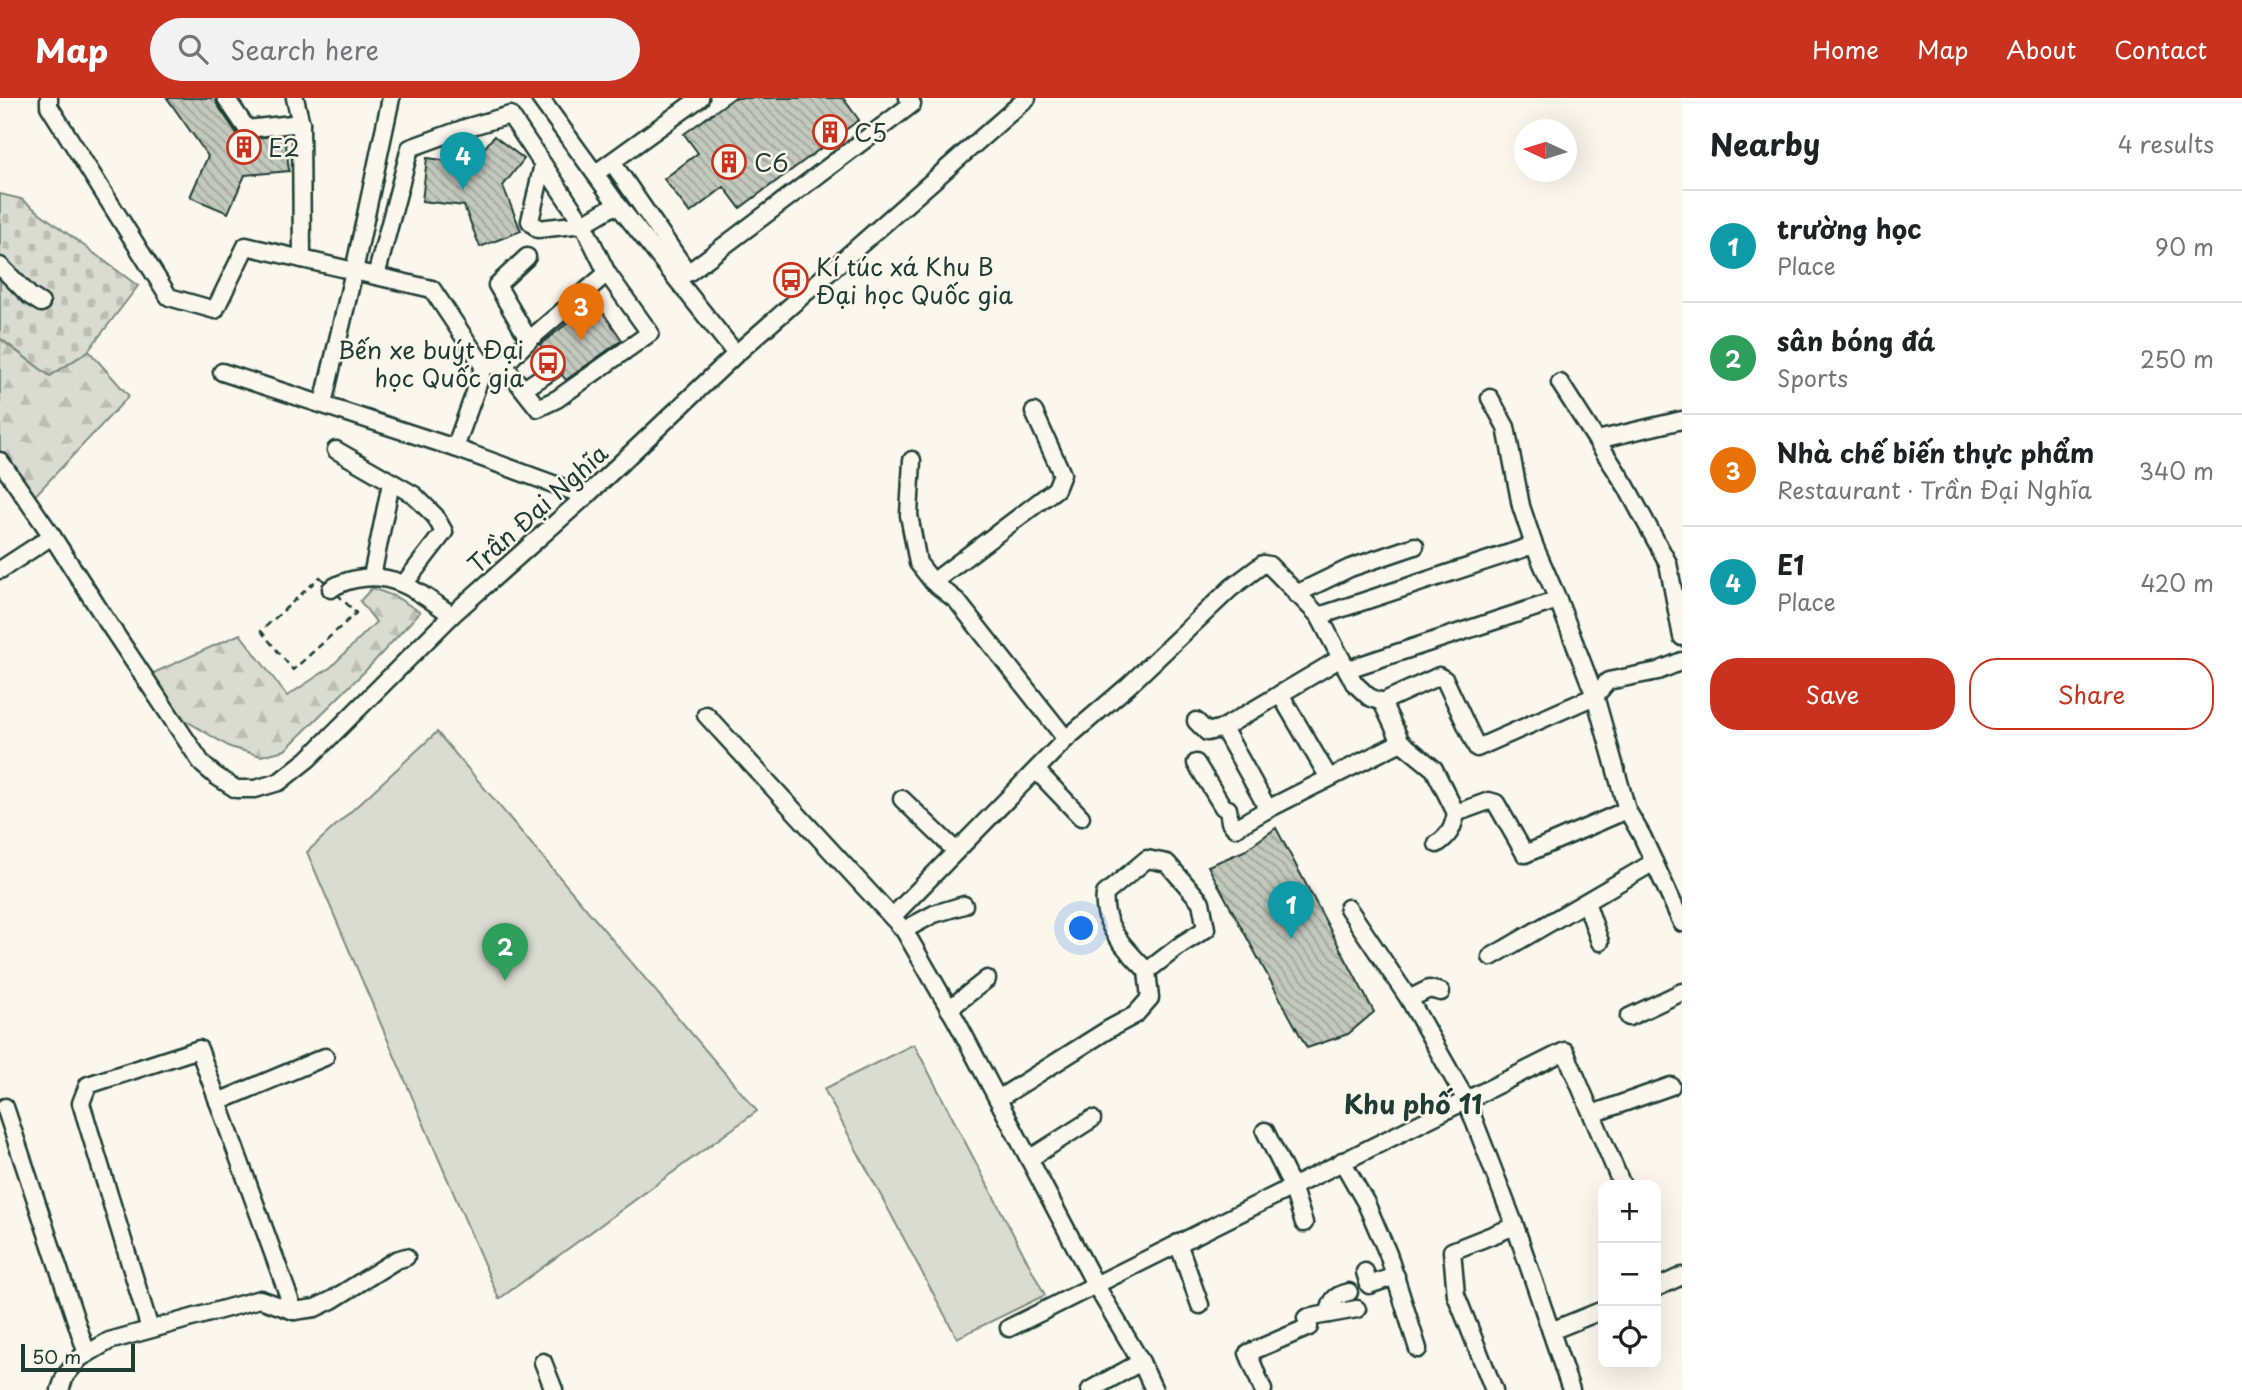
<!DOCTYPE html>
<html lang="en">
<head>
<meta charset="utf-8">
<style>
  :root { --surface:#fff; --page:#f2f2f2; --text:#202124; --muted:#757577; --line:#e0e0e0; --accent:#c8321e }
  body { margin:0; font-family:"Playpen Sans",sans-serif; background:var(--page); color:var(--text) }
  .controls { position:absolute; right:21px; bottom:21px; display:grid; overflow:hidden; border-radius:14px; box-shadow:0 7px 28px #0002 }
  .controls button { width:63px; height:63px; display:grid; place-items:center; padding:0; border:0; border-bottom:2px solid var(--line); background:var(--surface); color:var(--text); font:35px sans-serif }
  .compass { position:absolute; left:1514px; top:21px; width:63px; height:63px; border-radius:50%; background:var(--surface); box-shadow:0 7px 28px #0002; rotate:274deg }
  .scale { position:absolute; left:21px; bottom:18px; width:114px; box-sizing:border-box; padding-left:7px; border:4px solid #1f3d34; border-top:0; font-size:19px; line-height:24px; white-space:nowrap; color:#1f3d34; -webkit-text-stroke:5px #fbf7ec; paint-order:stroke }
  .you { position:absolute; left:1082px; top:831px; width:24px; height:24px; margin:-18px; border:5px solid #fff; border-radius:50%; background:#1a73e8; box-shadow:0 0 0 10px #1a73e833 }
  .badge { display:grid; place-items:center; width:46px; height:46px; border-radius:50%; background:var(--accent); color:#fff; font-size:23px; font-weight:700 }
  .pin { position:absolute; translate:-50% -58px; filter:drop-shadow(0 2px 4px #0008) }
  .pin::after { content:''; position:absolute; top:37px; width:24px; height:21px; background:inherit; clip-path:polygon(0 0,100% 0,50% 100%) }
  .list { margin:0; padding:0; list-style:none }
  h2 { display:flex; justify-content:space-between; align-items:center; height:91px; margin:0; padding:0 28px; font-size:30px }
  h2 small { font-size:23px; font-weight:400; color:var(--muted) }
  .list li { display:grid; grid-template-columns:46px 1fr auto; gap:21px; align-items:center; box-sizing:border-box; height:112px; padding:0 28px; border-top:2px solid var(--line) }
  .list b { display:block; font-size:26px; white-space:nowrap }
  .list p { margin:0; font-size:23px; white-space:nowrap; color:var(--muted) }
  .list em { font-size:23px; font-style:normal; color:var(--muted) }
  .actions { display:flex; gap:14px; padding:21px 28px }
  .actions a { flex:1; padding:16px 0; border:2px solid var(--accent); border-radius:28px; text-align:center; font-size:24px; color:var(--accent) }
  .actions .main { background:var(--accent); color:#fff }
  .icon { flex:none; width:38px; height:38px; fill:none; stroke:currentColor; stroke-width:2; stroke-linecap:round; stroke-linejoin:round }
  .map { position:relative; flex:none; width:1682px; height:1292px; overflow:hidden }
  header { display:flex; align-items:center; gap:42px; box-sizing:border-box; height:98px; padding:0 35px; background:var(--accent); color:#fff }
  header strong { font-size:33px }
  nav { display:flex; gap:38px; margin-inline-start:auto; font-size:24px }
  .search { width:490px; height:63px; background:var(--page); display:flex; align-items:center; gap:18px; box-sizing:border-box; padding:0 24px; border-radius:38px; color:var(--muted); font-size:26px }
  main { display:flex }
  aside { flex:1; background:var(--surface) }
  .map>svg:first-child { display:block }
  .green { fill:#dbdcd1; stroke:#7d8c82; stroke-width:2 }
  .forest { fill:url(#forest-firs); stroke:#7d8c82; stroke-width:2 }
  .cemetery { fill:url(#cemetery-stones); stroke:#7d8c82; stroke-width:2 }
  .building { fill:url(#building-back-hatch); stroke:#1f3d34; stroke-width:2 }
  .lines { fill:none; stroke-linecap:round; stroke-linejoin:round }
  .minor-casing { stroke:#1f3d34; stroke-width:21 }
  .path { stroke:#1f3d34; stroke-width:2.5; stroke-dasharray:7 5; stroke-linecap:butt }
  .minor { stroke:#fbf7ec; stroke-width:16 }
  .labels { text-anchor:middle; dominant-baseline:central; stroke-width:5; stroke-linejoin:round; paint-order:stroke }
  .poi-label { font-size:24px; fill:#1f3d34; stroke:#fbf7ec; text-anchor:start }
  .street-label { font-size:24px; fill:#1f3d34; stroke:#fbf7ec }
  .neighbourhood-label { font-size:26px; font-weight:bold; fill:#1f3d34; stroke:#fbf7ec }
</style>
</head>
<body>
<header>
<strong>Map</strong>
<div class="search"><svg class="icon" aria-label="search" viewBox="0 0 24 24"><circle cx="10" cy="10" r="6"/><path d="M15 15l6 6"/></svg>Search here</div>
<nav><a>Home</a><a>Map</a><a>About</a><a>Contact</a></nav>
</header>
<main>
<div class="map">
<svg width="1682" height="1292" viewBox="0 0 1682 1292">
  <defs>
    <pattern id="forest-firs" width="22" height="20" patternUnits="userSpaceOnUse" patternTransform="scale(1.75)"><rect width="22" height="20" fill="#dbdcd1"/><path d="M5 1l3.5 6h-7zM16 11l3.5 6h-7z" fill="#bcbeb4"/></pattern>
    <pattern id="cemetery-stones" width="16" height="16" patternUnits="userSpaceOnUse" patternTransform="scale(1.75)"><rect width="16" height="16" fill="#dbdcd1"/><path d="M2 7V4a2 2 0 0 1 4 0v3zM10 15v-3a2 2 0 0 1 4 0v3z" fill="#bcbeb4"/></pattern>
    <pattern id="building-back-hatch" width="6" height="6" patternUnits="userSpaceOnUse" patternTransform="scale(1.75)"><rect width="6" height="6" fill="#c4c9be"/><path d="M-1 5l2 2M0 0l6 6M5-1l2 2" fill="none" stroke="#9fa49b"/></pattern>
  </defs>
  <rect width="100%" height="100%" fill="#fbf7ec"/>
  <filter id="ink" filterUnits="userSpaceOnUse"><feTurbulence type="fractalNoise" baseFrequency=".0143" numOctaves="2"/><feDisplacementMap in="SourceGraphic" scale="14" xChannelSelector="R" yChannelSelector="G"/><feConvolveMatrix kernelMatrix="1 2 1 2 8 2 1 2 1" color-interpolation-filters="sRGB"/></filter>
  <g filter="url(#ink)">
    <!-- green -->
    <g class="green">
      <polygon points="437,634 757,1013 499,1201 307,754"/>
      <polygon points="914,946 1045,1197 957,1240 824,991"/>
    </g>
    <!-- forest -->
    <g class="forest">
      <polygon points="0,241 50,278 89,253 129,298 29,404 0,362"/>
      <polygon points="372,490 396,499 420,514 368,570 285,652 261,658 230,649 175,616 149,577 240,536 287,598 331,569 376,524 360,503"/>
    </g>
    <!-- cemetery -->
    <polygon class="cemetery" points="0,96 21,101 138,188 88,253 50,278 0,240"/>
    <!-- building -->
    <g class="building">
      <polygon points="167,0 216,0 217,6 238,37 243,41 285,37 289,73 245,77 228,115 190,99 208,58"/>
      <polygon points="734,0 843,0 859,22 740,110 724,89 690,115 664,81 698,55 684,36"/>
      <polygon points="494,38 524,61 503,88 521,133 480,149 464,108 422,103 427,60 472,66"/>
      <polygon points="595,203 622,242 566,282 562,277 564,271 562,265 558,261 551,261 540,247"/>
      <polygon points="1276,730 1374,914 1348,936 1307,950 1208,768 1244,753"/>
    </g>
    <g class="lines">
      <!-- minor casing -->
      <g class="minor-casing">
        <g id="minor">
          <polyline points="49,0 49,8 169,199 215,212 246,148 432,191 484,269"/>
          <polyline points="226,0 247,31 301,25"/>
          <polyline points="295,0 301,26 302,161"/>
          <polyline points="540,0 617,106 736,256"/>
          <polyline points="612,64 688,175 912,6 908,0"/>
          <polyline points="603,70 700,0"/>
          <polyline points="527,159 497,187 529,242"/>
          <polyline points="0,168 30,198 41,205"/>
          <polyline points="376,178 410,50 465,30 510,17 583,126 538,131 530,123 543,66"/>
          <polyline points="504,267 538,310 557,301 650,235 607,175 583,126 617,106"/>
          <polyline points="494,268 504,267 529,242 607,175"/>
          <polyline points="222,274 455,350 586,398"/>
          <polyline points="1560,285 1626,388 1668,465 1682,539"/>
          <polyline points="524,291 554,271"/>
          <polyline points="323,306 354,173 391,0"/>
          <polyline points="1597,342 1682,322"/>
          <polyline points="455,350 484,269"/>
          <polyline points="336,352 414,397 435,418 444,434 404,486"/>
          <polyline points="912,362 909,417 918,465 933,484 957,503 1066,641"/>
          <polyline points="0,363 52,438 104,519 203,667 216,678 236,691 255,691 279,684 308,661 452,517 586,398 736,256 1027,0"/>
          <polyline points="0,472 52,438"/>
          <polyline points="372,478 391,385"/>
          <polyline points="933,484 1056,391 1062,376 1034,314"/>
          <path d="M331 491C339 485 346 483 356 481 395 472 422 497 452 517"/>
          <polyline points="1296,496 1350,470 1415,448"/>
          <polyline points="1319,518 1534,447"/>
          <polyline points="1682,563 1658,573 1608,583 1595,598 1627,712 1642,738 1682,825"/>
          <polyline points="1348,571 1558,502"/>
          <polyline points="1280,596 1329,680"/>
          <polyline points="1382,604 1439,578 1445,582 1477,650 1595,598 1558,502 1534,447 1521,408 1506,329 1490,300"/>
          <polyline points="706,617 904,832 957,924 1095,1186 1141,1264 1154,1292"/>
          <polyline points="1196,623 1207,634 1223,630 1341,560"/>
          <polyline points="1196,665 1223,709 1228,711 1230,724 1235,730 1268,711 1223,630"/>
          <polyline points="1036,672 1081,719"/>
          <polyline points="902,701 956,753"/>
          <polyline points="1268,711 1401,644"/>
          <path d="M1437 746C1450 737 1453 730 1456 715"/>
          <polyline points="1586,804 1600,844"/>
          <polyline points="1348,810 1409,901 1466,1002 1515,1128 1571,1292"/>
          <polyline points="892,819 1066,641 1128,588 1231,490 1263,466 1269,467 1319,518 1354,585 1369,599 1382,604 1401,644 1434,671 1456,715 1489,703 1496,705 1525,756 1627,712"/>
          <polyline points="904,832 934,816 964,807"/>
          <polyline points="1491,859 1654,764"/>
          <polyline points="1409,901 1429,891 1441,894"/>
          <polyline points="949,911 987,881"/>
          <polyline points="1629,919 1682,894"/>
          <path d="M998 1001 1109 931 1135 917 1150 900 1147 873 1182 846 1206 831 1201 804 1167 765 1147 761 1105 796C1101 828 1126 851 1147 873"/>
          <polyline points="218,1004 325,959"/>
          <polyline points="5,1009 87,1256"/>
          <polyline points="1592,1016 1671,988"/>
          <polyline points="1265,1033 1292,1088 1304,1125"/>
          <polyline points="1029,1061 1092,1021"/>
          <polyline points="1342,1063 1366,1105 1388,1156 1418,1251"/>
          <polyline points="1178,1145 1200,1207"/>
          <polyline points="1365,1174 1369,1187 1396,1178"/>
          <polyline points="1656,1190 1682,1178"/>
          <path d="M1329 1216C1331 1202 1335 1197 1349 1194"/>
          <polyline points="1009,1230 1565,953 1622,1087"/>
          <polyline points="150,1231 81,1005 88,987 199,951 294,1213"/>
          <polyline points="1551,1233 1603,1212"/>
          <polyline points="543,1264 554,1292"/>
          <polyline points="60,1292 65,1278 80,1260 109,1243 260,1201 294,1213 315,1210 332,1202 396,1162 406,1159"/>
          <polyline points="1090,1292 1141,1264"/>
          <polyline points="1263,1292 1248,1255 1309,1229 1306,1220 1357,1211"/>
          <polyline points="1494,1292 1456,1197 1452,1153 1515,1128"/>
        </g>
      </g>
      <!-- path -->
      <polygon class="path" points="320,479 356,515 293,572 261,533"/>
      <!-- minor -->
      <use href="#minor" class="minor"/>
    </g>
  </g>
  <!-- icons -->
  <defs>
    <g id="building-ring" transform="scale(1.75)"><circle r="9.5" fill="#fbf7ec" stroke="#c8321e" stroke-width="1.5"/><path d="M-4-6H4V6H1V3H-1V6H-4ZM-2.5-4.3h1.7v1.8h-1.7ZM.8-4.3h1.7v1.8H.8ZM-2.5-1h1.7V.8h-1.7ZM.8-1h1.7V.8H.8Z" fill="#c8321e"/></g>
    <g id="bus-ring" transform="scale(1.75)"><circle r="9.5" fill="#fbf7ec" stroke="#c8321e" stroke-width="1.5"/><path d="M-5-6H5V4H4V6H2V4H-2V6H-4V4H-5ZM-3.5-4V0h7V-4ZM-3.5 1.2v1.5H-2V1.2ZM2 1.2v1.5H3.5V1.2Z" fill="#c8321e"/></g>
  </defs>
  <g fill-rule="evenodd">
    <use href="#building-ring" x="830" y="34"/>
    <use href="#building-ring" x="244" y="49"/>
    <use href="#building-ring" x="729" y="64"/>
    <use href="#bus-ring" x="791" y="182"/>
    <use href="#bus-ring" x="548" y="265"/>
  </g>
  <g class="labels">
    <!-- poi labels -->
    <g class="poi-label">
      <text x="854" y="34">C5</text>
      <text x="268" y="49">E2</text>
      <text x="754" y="64">C6</text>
      <text x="816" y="168">Kí túc xá Khu B<tspan x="816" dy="28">Đại học Quốc gia</tspan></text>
      <text x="524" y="251" text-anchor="end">Bến xe buýt Đại<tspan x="524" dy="28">học Quốc gia</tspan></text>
    </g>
    <!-- street labels -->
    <g class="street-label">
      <text transform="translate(537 410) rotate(-42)">Trần Đại Nghĩa</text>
    </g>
    <!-- neighbourhood labels -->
    <g class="neighbourhood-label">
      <text x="1413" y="1005">Khu phố 11</text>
    </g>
  </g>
</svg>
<div class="controls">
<button>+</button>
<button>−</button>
<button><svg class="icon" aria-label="locate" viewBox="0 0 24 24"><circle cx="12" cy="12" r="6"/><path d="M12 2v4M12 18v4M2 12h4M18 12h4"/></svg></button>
</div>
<svg class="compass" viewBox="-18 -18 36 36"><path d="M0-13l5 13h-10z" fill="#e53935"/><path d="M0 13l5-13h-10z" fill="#757577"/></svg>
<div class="scale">50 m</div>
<div class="you"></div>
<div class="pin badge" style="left:1291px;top:841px;background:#0f9aa8">1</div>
<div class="pin badge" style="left:505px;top:883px;background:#2e9e5b">2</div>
<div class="pin badge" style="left:581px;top:243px;background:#e8710a">3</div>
<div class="pin badge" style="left:463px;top:92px;background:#0f9aa8">4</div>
</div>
<aside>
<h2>Nearby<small>4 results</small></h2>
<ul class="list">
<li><span class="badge" style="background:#0f9aa8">1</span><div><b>trường học</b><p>Place</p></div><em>90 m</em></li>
<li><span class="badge" style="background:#2e9e5b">2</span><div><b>sân bóng đá</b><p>Sports</p></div><em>250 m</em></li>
<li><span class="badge" style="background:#e8710a">3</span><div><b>Nhà chế biến thực phẩm</b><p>Restaurant · Trần Đại Nghĩa</p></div><em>340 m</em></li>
<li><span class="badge" style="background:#0f9aa8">4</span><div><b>E1</b><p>Place</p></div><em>420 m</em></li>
</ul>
<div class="actions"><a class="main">Save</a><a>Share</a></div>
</aside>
</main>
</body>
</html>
